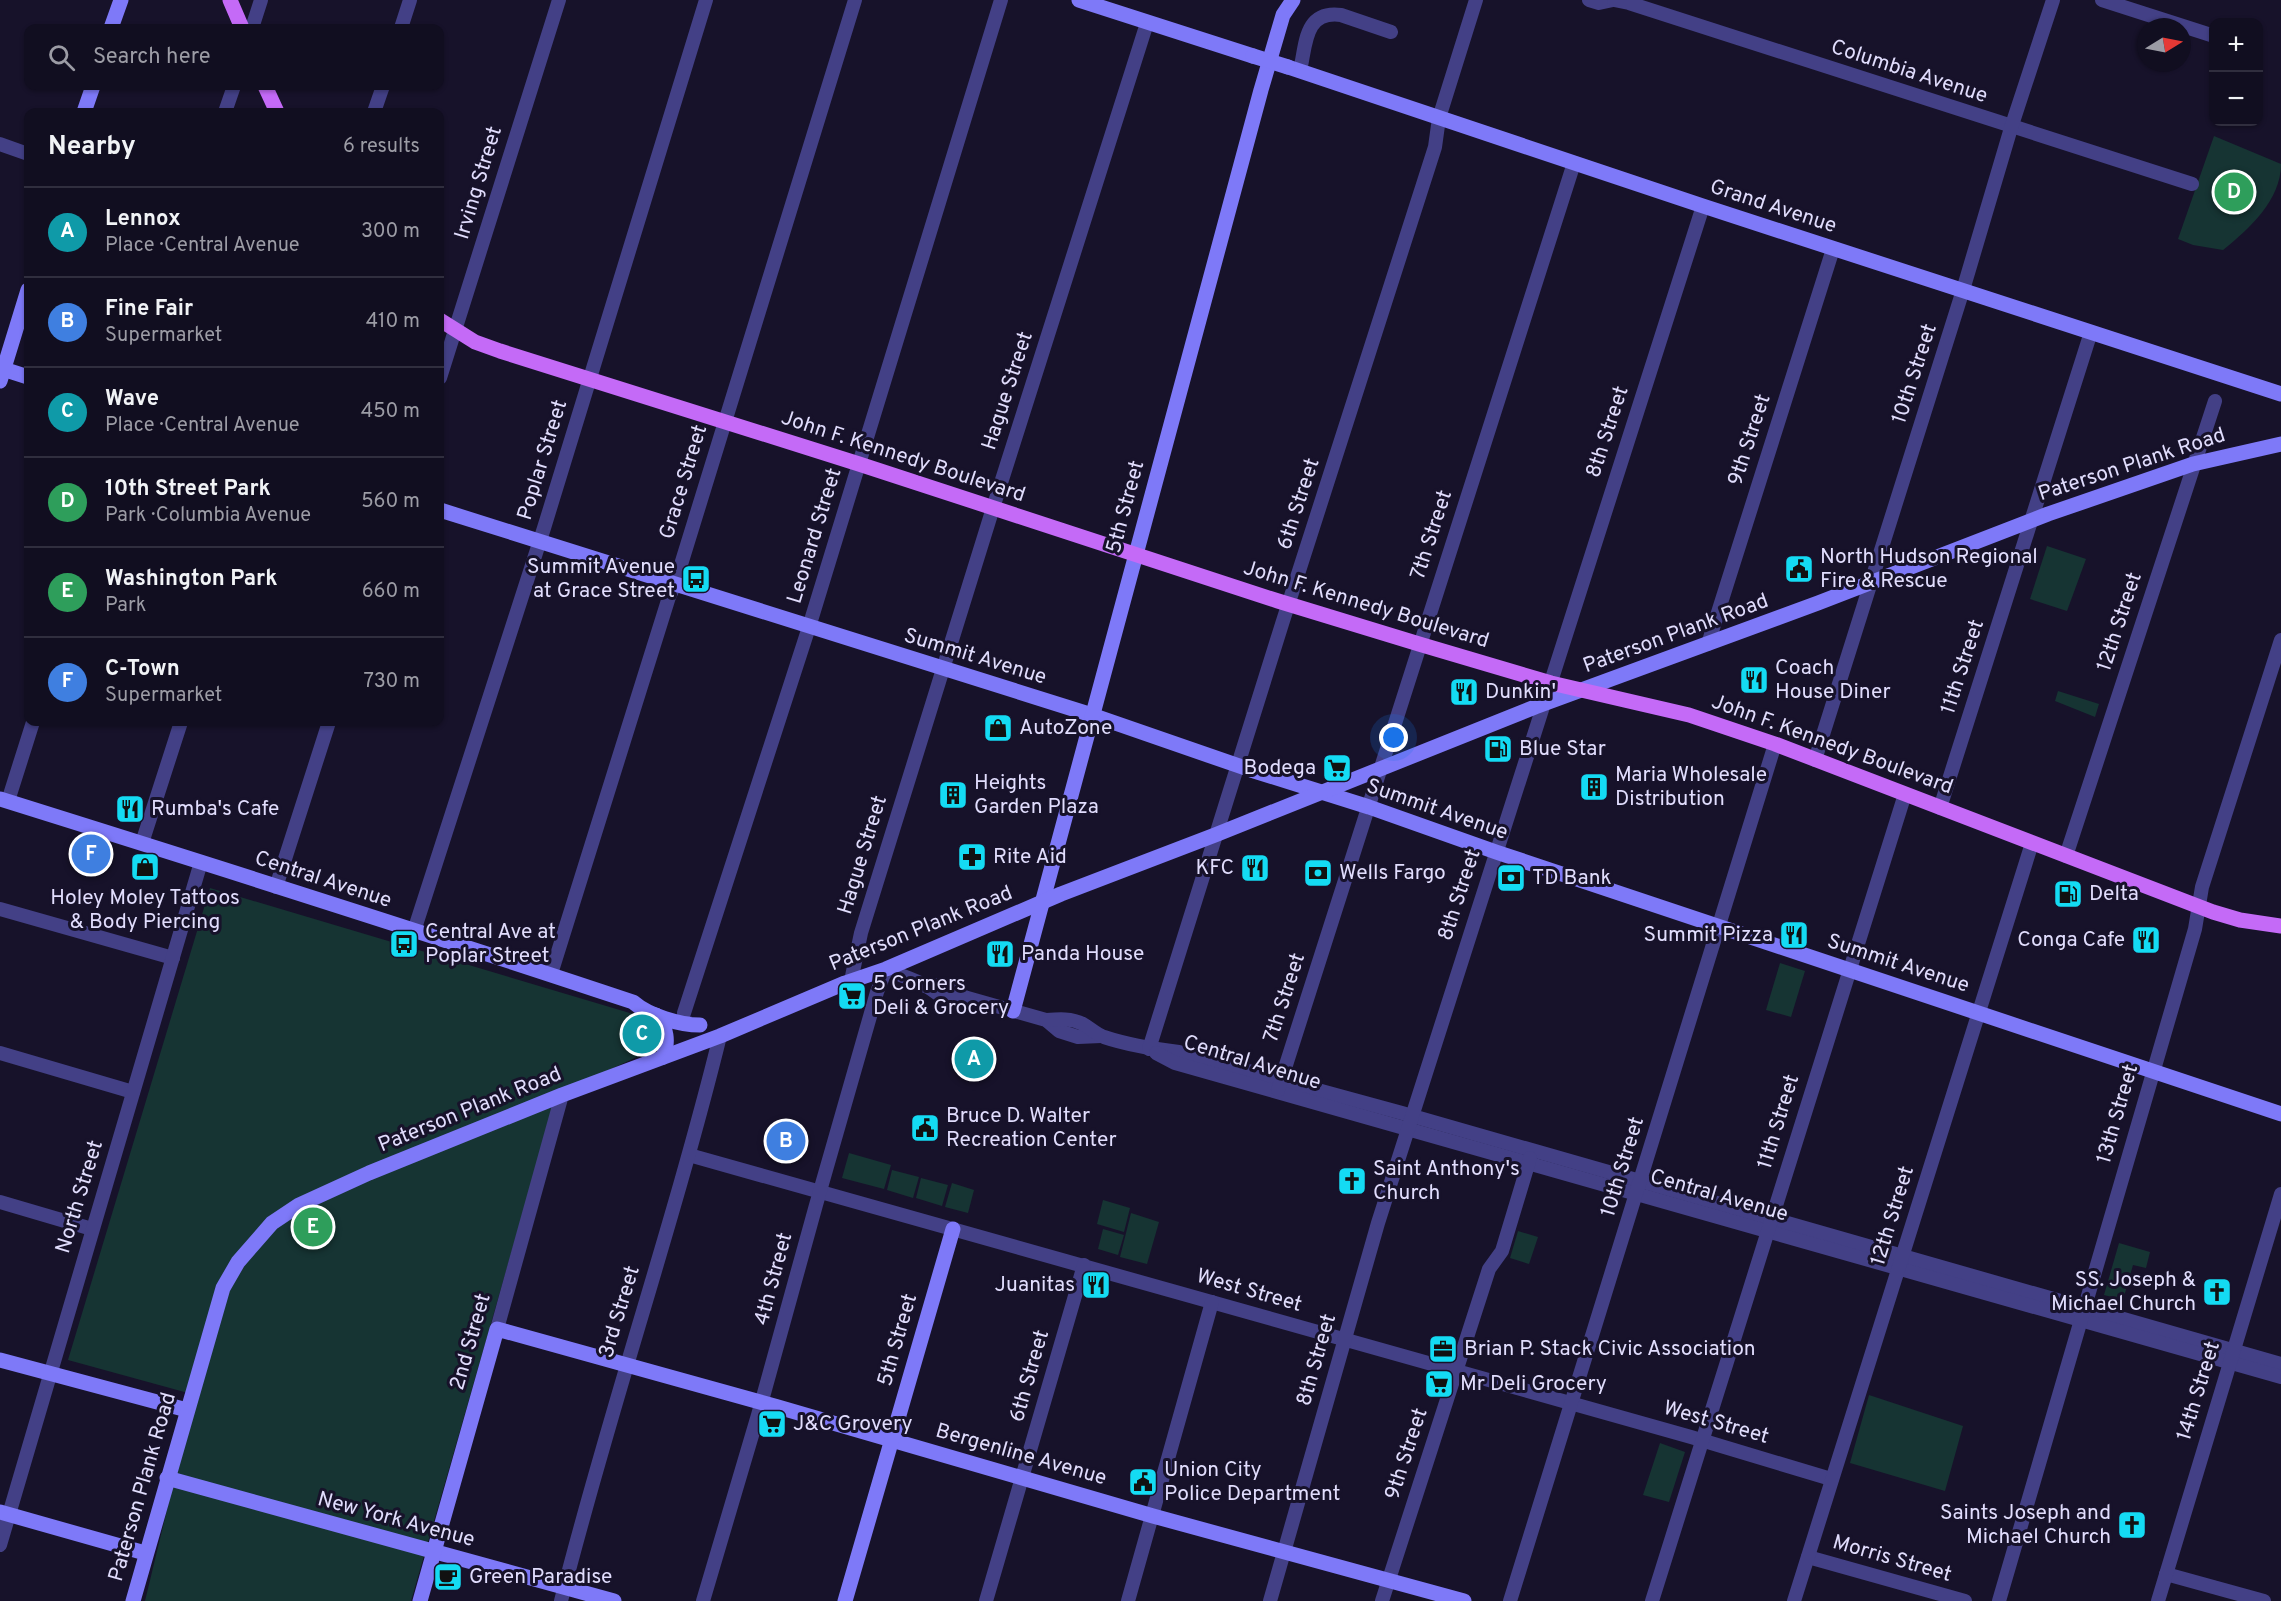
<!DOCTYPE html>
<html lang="en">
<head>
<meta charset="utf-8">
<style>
  :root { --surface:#110e20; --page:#1e1c2d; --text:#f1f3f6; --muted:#9c9ca5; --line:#302e3e; --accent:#d93025 }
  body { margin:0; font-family:Overpass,sans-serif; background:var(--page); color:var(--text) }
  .controls { position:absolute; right:18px; top:18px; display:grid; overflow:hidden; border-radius:12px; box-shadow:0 2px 4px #0004 }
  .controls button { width:54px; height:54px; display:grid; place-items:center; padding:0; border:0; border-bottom:2px solid var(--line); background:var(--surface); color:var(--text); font:30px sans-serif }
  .compass { position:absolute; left:2137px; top:18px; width:54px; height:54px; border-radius:50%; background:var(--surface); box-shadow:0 2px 4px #0004; rotate:80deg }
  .you { position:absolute; left:1394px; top:738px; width:21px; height:21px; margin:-15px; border:4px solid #fff; border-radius:50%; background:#1a73e8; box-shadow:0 0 0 9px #1a73e833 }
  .badge { display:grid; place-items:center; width:39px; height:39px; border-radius:50%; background:var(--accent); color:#fff; font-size:20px; font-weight:700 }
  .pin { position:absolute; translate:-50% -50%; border:3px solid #fff; box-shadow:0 2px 6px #0006 }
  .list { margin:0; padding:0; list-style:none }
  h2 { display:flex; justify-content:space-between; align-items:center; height:78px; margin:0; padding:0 24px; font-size:26px }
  h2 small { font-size:20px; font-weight:400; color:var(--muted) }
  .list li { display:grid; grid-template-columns:39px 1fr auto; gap:18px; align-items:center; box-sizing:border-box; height:90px; padding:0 24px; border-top:2px solid var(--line) }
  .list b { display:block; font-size:22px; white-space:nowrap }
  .list p { margin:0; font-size:20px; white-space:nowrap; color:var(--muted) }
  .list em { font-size:20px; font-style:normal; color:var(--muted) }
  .icon { flex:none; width:33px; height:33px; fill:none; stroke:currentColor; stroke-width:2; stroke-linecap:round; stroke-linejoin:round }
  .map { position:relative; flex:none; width:2281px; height:1601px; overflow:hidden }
  .search { position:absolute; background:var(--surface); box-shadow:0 2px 4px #0004; left:24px; top:24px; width:420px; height:66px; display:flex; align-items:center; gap:15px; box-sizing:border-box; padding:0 21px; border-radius:12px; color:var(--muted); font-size:22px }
  .panel { position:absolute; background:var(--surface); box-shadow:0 2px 4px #0004; left:24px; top:108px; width:420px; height:618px; border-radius:12px }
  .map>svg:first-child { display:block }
  .green { fill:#163433 }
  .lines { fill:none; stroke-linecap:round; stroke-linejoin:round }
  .street { stroke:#434086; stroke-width:14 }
  .secondary { stroke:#7e79f8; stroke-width:15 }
  .primary { stroke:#c46af7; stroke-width:15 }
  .secondary-bridge { stroke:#7e79f8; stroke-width:15 }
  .labels { text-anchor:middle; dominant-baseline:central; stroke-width:6; stroke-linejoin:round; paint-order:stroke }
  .street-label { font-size:21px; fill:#e1ddfd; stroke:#17122a }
  .poi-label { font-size:21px; fill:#e1ddfd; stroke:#17122a; text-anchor:start }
</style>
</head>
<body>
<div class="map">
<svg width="2281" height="1601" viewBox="0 0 2281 1601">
  <rect width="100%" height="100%" fill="#17122a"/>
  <!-- green -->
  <g class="green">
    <path d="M2214 136 2281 164C2281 200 2249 229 2223 250L2193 245 2178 239Z"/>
    <polygon points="2047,546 2086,559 2067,611 2030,599"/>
    <polygon points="2058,691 2099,704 2095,717 2055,701"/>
    <polygon points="210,888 650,1019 656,1024 660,1037 652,1050 557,1094 411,1601 145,1601 172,1489 199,1396 68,1360"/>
    <polygon points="1780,963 1805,971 1791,1017 1766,1010"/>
    <polygon points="849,1153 891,1165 884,1189 842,1178"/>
    <polygon points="892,1170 919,1177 913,1198 887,1190"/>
    <polygon points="921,1178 948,1185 942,1206 916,1198"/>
    <polygon points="952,1183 974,1190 968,1213 945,1207"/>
    <polygon points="1103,1200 1130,1208 1124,1232 1097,1224"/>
    <polygon points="1131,1213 1159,1222 1147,1264 1120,1257"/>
    <polygon points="1103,1229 1124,1235 1118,1255 1098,1249"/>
    <polygon points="1518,1231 1538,1237 1529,1264 1510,1258"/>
    <polygon points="2119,1243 2150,1252 2146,1268 2133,1265 2123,1300 2104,1295"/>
    <polygon points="1869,1395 1963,1426 1945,1491 1850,1463"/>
    <polygon points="1660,1443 1685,1452 1669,1502 1643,1495"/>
  </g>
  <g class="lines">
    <!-- street -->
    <g class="street">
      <polyline points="1589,0 1599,3 1613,0"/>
      <polyline points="1614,0 1629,3 2192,184"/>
      <polyline points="2102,0 2214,36"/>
      <polyline points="252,28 261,0"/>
      <polyline points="401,28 410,0"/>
      <path d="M1300 71C1306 45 1304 10 1341 15L1391 32"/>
      <polyline points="225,112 234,86"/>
      <polyline points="374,112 383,86"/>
      <polyline points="0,144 28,154"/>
      <polyline points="440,378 559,0"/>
      <polyline points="1708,644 1833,249"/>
      <polyline points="1815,760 1963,290 2011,128 2053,0"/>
      <polyline points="8,801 33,722"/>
      <polyline points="1940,808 2091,332"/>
      <polyline points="142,843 181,722"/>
      <polyline points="2066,856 2215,401"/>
      <polyline points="276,887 329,722"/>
      <polyline points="0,909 173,958"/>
      <polyline points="414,931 544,528 706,0"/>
      <polyline points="551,974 669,597 675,584 855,0"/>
      <polyline points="851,981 861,933 993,508 1147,23"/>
      <polyline points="925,986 943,985 952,987 964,997 1046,1020 1059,1031 1078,1037 1101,1036"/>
      <polyline points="684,1013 809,627 1001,0"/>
      <path d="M1046 1020C1059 1019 1071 1018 1083 1024 1090 1028 1096 1034 1104 1037 1128 1045 1153 1049 1179 1052L1402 1113 2281 1364"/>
      <polyline points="1149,1049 1282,624 1435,147 1439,118 1476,0"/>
      <polyline points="0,1053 133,1092"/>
      <polyline points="1156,1053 1175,1063 2281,1377"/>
      <polyline points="1278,1090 1574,163"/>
      <polyline points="689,1155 1691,1437 1831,1479"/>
      <polyline points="0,1202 92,1229"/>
      <polyline points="497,1329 562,1095"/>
      <polyline points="0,1545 201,862"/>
      <polyline points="1808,1557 1965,1601"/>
      <polyline points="2166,1574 2264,1601"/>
      <path d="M561 1601C609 1411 673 1226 720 1036"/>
      <path d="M703 1601 758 1415 816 1205 877 992 886 969C898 975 914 979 926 986 945 997 939 1001 964 997"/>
      <polyline points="986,1601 1084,1265"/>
      <polyline points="1128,1601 1212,1302"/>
      <polyline points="1270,1601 1378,1223 1703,206"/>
      <polyline points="1382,1601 1489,1269 1502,1251 1530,1158"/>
      <polyline points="1510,1601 1775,744"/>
      <polyline points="1652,1601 1905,794"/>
      <polyline points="1794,1601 2032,843"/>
      <polyline points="1999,1601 2195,929 2202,887 2281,640"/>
      <polyline points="2158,1601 2281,1194"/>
    </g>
    <!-- secondary -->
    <g class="secondary">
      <polyline points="1079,0 1253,56"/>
      <polyline points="111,28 121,0"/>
      <polyline points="1288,67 1703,206 2281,394"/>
      <polyline points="84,112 93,86"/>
      <polyline points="0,368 28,377"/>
      <polyline points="0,381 28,290"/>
      <polyline points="440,510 1092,715 1251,770 1369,807 1496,852 2281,1114"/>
      <path d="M0 799C211 865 423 932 633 1002 649 1016 680 1025 700 1025"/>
      <polyline points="1013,1011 1261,90 1283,15 1293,0"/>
      <path d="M656 1015C667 1027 669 1042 663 1057"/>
      <polyline points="0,1360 187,1410"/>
      <polyline points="167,1478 614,1601"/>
      <polyline points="0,1512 145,1553"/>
      <polyline points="133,1601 223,1288 238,1262 272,1223 299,1205 369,1173 562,1095 720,1036 845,983 886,969 1061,894 1215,835 1535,707 1818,603 2048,514 2193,464 2281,444"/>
      <polyline points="420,1601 497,1329 778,1407 1153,1516 1464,1601"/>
      <polyline points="845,1601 953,1229"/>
    </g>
    <!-- primary -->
    <g class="primary">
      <polyline points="230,0 242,28"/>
      <polyline points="265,86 277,112"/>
      <polyline points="440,320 475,342 500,351 859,464 1278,601 1419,644 1551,683 1689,715 1775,744 2213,912 2240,920 2281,926"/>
    </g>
    <!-- secondary-bridge -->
    <polyline class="secondary-bridge" points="1253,56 1288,67"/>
  </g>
  <!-- icons -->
  <defs>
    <g id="civic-square" transform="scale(1.5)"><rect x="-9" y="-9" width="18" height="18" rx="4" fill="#14dbf3" stroke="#17122a"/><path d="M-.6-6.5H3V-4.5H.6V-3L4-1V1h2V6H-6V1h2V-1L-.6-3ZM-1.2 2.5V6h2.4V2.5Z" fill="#111"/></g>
    <g id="bus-square" transform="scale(1.5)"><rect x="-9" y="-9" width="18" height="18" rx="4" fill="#14dbf3" stroke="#17122a"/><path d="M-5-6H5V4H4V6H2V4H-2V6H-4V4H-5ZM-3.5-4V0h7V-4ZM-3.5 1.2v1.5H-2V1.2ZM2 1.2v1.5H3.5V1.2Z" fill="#111"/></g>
    <g id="restaurant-square" transform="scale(1.5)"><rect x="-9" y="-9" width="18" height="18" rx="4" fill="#14dbf3" stroke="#17122a"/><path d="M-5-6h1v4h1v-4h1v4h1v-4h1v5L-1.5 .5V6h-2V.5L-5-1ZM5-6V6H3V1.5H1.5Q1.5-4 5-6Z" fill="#111"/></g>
    <g id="shop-square" transform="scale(1.5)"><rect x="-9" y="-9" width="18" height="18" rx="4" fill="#14dbf3" stroke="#17122a"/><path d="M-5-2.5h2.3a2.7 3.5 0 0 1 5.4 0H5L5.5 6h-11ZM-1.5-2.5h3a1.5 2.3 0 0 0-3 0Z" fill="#111"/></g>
    <g id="fuel-square" transform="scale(1.5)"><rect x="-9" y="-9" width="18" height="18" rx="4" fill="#14dbf3" stroke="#17122a"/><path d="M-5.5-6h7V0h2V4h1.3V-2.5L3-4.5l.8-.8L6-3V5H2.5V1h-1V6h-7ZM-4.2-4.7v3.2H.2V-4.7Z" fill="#111"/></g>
    <g id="supermarket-square" transform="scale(1.5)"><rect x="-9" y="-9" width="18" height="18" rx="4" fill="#14dbf3" stroke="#17122a"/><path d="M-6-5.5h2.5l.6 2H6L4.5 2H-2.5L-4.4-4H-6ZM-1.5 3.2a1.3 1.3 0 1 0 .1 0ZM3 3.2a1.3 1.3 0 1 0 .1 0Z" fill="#111"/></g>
    <g id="building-square" transform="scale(1.5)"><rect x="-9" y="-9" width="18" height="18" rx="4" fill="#14dbf3" stroke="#17122a"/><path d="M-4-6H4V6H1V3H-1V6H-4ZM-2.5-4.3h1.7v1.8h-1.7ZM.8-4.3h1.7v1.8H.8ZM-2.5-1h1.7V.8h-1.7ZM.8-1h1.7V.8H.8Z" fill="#111"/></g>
    <g id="pharmacy-square" transform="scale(1.5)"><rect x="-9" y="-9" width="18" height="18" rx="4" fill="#14dbf3" stroke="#17122a"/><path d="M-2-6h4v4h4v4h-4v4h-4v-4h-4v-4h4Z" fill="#111"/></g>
    <g id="bank-square" transform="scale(1.5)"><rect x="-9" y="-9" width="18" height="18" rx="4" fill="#14dbf3" stroke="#17122a"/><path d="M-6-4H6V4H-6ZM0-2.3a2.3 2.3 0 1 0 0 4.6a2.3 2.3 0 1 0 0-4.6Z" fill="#111"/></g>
    <g id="church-square" transform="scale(1.5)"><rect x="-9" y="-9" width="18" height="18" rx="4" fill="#14dbf3" stroke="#17122a"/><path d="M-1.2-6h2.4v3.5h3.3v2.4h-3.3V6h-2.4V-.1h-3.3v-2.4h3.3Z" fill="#111"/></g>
    <g id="office-square" transform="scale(1.5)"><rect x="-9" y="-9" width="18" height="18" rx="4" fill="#14dbf3" stroke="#17122a"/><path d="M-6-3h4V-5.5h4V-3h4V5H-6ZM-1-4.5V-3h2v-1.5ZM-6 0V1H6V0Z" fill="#111"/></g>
    <g id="cafe-square" transform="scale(1.5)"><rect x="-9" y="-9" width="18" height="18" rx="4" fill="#14dbf3" stroke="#17122a"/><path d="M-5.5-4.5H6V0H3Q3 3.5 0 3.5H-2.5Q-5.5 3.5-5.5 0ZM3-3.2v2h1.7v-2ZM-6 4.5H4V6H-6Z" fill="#111"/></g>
  </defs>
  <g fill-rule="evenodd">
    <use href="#civic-square" x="1799" y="569"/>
    <use href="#bus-square" x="696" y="579"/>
    <use href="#restaurant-square" x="1754" y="680"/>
    <use href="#restaurant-square" x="1464" y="692"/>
    <use href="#shop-square" x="998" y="728"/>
    <use href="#fuel-square" x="1498" y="749"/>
    <use href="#supermarket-square" x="1337" y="768"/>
    <use href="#building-square" x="1594" y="787"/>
    <use href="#building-square" x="953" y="795"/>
    <use href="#restaurant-square" x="130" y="809"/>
    <use href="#pharmacy-square" x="972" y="857"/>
    <use href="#shop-square" x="145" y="867"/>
    <use href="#restaurant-square" x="1255" y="868"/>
    <use href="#bank-square" x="1318" y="873"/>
    <use href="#bank-square" x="1511" y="878"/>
    <use href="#fuel-square" x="2068" y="894"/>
    <use href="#restaurant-square" x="1794" y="935"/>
    <use href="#restaurant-square" x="2146" y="940"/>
    <use href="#bus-square" x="404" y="944"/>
    <use href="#restaurant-square" x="1000" y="954"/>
    <use href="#supermarket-square" x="852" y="996"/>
    <use href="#civic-square" x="925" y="1128"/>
    <use href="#church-square" x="1352" y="1181"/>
    <use href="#restaurant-square" x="1096" y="1285"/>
    <use href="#church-square" x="2217" y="1292"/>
    <use href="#office-square" x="1443" y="1349"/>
    <use href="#supermarket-square" x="1439" y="1384"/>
    <use href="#supermarket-square" x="772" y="1424"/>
    <use href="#civic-square" x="1143" y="1482"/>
    <use href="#church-square" x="2132" y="1525"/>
    <use href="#cafe-square" x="448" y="1577"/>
  </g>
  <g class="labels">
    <!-- street labels -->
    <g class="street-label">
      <text transform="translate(1909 72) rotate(18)">Columbia Avenue</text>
      <text transform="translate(479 183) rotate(-73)">Irving Street</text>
      <text transform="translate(1773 207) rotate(18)">Grand Avenue</text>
      <text transform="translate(1915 374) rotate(-72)">10th Street</text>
      <text transform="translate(1008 391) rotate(-72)">Hague Street</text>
      <text transform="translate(1608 432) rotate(-72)">8th Street</text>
      <text transform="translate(1750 440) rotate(-72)">9th Street</text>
      <text transform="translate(903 457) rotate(18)">John F. Kennedy Boulevard</text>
      <text transform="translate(543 460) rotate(-73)">Poplar Street</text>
      <text transform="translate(2132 465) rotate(-18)">Paterson Plank Road</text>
      <text transform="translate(684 482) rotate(-73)">Grace Street</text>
      <text transform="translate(1299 504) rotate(-72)">6th Street</text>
      <text transform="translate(1126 507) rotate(-75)">5th Street</text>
      <text transform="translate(1432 535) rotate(-72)">7th Street</text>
      <text transform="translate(815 536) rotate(-73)">Leonard Street</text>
      <text transform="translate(1366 605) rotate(17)">John F. Kennedy Boulevard</text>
      <text transform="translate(2120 622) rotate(-72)">12th Street</text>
      <text transform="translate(1676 634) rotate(-20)">Paterson Plank Road</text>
      <text transform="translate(975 657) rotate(17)">Summit Avenue</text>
      <text transform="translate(1963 667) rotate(-72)">11th Street</text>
      <text transform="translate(1832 745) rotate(20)">John F. Kennedy Boulevard</text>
      <text transform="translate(1437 810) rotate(19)">Summit Avenue</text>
      <text transform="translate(863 855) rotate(-73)">Hague Street</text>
      <text transform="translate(323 880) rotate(18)">Central Avenue</text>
      <text transform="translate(1460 895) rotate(-72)">8th Street</text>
      <text transform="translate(921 929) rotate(-22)">Paterson Plank Road</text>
      <text transform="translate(1898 964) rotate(18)">Summit Avenue</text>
      <text transform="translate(1285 998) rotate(-72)">7th Street</text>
      <text transform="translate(1252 1063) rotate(17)">Central Avenue</text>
      <text transform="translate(470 1110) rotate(-22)">Paterson Plank Road</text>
      <text transform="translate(2118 1114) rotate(-74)">13th Street</text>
      <text transform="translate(1779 1122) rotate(-73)">11th Street</text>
      <text transform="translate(1623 1167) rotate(-73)">10th Street</text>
      <text transform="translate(1719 1196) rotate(16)">Central Avenue</text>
      <text transform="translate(80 1197) rotate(-73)">North Street</text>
      <text transform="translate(1893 1216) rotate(-73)">12th Street</text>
      <text transform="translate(774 1279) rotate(-75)">4th Street</text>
      <text transform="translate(1249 1291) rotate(16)">West Street</text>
      <text transform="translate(620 1312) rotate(-73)">3rd Street</text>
      <text transform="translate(898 1340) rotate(-74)">5th Street</text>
      <text transform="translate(471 1342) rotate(-74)">2nd Street</text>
      <text transform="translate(1317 1360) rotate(-74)">8th Street</text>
      <text transform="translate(1030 1376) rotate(-74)">6th Street</text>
      <text transform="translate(2199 1391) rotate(-73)">14th Street</text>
      <text transform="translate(1716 1423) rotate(16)">West Street</text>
      <text transform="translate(1407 1454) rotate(-72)">9th Street</text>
      <text transform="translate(1021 1455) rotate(16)">Bergenline Avenue</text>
      <text transform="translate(143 1487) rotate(-74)">Paterson Plank Road</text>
      <text transform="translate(396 1520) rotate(15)">New York Avenue</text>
      <text transform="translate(1892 1559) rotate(16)">Morris Street</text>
    </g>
    <!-- poi labels -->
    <g class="poi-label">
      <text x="1820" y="557">North Hudson Regional<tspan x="1820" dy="24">Fire &amp; Rescue</tspan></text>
      <text x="675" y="567" text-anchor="end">Summit Avenue<tspan x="675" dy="24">at Grace Street</tspan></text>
      <text x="1775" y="668">Coach<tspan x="1775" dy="24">House Diner</tspan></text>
      <text x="1485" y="692">Dunkin'</text>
      <text x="1019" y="728">AutoZone</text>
      <text x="1519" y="749">Blue Star</text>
      <text x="1316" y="768" text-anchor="end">Bodega</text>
      <text x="1615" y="775">Maria Wholesale<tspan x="1615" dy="24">Distribution</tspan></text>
      <text x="974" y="783">Heights<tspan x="974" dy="24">Garden Plaza</tspan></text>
      <text x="151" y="809">Rumba's Cafe</text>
      <text x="993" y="857">Rite Aid</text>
      <text x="1234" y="868" text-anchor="end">KFC</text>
      <text x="1339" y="873">Wells Fargo</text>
      <text x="1532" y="878">TD Bank</text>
      <text x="2089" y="894">Delta</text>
      <text x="145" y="898" text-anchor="middle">Holey Moley Tattoos<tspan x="145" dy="24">&amp; Body Piercing</tspan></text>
      <text x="425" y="932">Central Ave at<tspan x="425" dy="24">Poplar Street</tspan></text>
      <text x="1773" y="935" text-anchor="end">Summit Pizza</text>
      <text x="2125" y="940" text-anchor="end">Conga Cafe</text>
      <text x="1021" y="954">Panda House</text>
      <text x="873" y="984">5 Corners<tspan x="873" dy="24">Deli &amp; Grocery</tspan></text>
      <text x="946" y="1116">Bruce D. Walter<tspan x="946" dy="24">Recreation Center</tspan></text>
      <text x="1373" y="1169">Saint Anthony's<tspan x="1373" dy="24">Church</tspan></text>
      <text x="2196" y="1280" text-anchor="end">SS. Joseph &amp;<tspan x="2196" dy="24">Michael Church</tspan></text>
      <text x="1075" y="1285" text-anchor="end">Juanitas</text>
      <text x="1464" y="1349">Brian P. Stack Civic Association</text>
      <text x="1460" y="1384">Mr Deli Grocery</text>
      <text x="793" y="1424">J&amp;C Grovery</text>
      <text x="1164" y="1470">Union City<tspan x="1164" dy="24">Police Department</tspan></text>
      <text x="2111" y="1513" text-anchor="end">Saints Joseph and<tspan x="2111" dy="24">Michael Church</tspan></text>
      <text x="469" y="1577">Green Paradise</text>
    </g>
  </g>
</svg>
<div class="controls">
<button>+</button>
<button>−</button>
</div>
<svg class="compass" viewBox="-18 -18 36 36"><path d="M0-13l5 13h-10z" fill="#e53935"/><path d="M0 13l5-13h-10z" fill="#9c9ca5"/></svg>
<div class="you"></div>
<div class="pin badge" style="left:974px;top:1059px;background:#0f9aa8">A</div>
<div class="pin badge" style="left:786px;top:1141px;background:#3f7fe0">B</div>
<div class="pin badge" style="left:642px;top:1034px;background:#0f9aa8">C</div>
<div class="pin badge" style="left:2234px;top:192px;background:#2e9e5b">D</div>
<div class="pin badge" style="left:313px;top:1227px;background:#2e9e5b">E</div>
<div class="pin badge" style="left:91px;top:854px;background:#3f7fe0">F</div>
<div class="search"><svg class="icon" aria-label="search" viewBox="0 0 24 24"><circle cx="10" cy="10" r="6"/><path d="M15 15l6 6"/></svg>Search here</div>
<section class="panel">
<h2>Nearby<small>6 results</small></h2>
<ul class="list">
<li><span class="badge" style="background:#0f9aa8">A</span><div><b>Lennox</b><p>Place · Central Avenue</p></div><em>300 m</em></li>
<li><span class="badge" style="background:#3f7fe0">B</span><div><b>Fine Fair</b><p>Supermarket</p></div><em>410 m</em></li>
<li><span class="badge" style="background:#0f9aa8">C</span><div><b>Wave</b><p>Place · Central Avenue</p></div><em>450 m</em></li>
<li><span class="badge" style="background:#2e9e5b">D</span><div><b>10th Street Park</b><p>Park · Columbia Avenue</p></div><em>560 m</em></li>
<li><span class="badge" style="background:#2e9e5b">E</span><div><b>Washington Park</b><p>Park</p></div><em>660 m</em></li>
<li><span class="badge" style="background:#3f7fe0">F</span><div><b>C-Town</b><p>Supermarket</p></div><em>730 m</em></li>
</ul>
</section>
</div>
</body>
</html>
